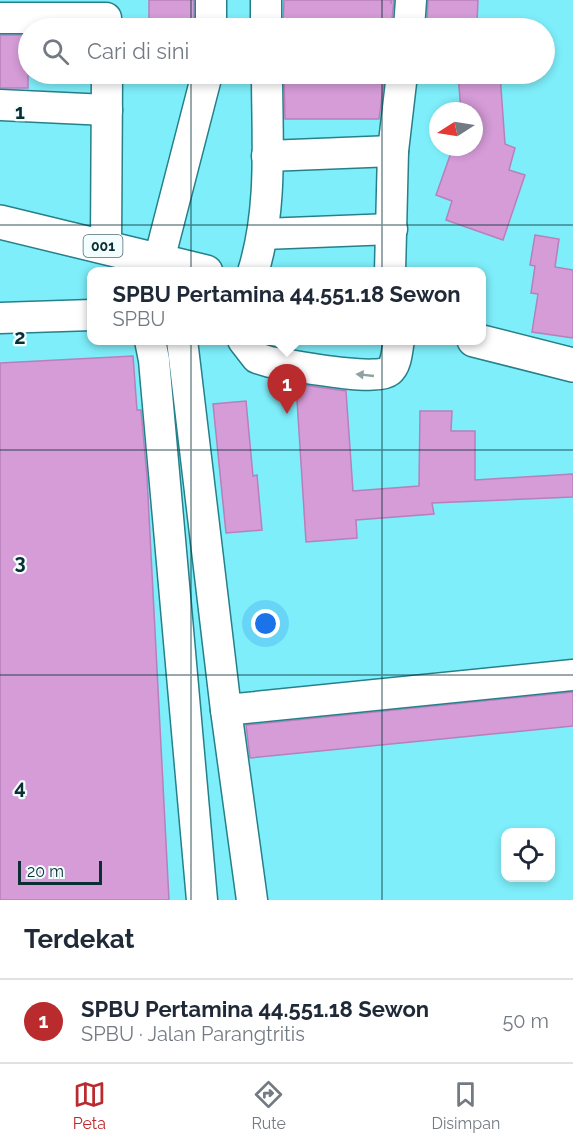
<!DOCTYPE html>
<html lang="id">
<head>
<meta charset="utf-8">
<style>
  :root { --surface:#fff; --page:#f6f6f7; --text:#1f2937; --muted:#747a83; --line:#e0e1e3; --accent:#ba2b2e }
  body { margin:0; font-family:Raleway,sans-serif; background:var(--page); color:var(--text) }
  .controls { position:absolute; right:18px; bottom:18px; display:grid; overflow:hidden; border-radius:12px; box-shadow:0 3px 9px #0003 }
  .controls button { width:54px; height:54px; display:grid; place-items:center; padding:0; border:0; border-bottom:2px solid var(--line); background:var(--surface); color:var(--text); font:30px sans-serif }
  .compass { position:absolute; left:429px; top:102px; width:54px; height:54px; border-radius:50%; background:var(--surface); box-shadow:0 3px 9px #0003; rotate:258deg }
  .scale { position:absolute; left:18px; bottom:15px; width:84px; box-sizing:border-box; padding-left:6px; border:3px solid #092f33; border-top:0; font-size:16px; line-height:21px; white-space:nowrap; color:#092f33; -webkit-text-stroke:4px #f3fdfe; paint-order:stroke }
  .you { position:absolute; left:266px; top:624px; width:21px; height:21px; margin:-15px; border:4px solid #fff; border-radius:50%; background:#1a73e8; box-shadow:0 0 0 9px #1a73e833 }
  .badge { display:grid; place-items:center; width:39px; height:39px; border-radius:50%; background:var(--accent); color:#fff; font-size:20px; font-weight:700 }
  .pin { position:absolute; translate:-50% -50px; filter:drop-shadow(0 2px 3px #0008) }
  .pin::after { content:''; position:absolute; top:32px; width:21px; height:18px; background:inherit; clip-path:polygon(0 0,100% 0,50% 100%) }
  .popup { position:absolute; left:87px; top:267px; width:399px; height:78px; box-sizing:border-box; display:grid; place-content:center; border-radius:12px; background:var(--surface); filter:drop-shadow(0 2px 4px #0005); font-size:20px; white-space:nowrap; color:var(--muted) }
  .popup b { font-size:22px; color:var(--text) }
  .popup::after { content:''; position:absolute; left:50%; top:100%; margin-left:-12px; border:12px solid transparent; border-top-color:var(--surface) }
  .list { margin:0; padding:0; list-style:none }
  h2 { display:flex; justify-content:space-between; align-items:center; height:78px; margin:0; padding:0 24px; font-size:26px }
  h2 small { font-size:20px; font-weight:400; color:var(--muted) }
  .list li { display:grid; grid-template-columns:39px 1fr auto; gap:18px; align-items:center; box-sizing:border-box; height:84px; padding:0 24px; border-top:2px solid var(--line) }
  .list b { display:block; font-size:22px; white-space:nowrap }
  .list p { margin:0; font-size:20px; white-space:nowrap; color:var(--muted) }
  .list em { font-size:20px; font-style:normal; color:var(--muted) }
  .icon { flex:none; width:33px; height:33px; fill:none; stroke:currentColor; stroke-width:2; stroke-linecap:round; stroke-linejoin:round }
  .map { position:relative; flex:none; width:573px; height:900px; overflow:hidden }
  .search { position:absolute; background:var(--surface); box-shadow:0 3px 9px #0003; left:18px; right:18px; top:18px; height:66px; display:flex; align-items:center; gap:15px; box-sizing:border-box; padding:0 21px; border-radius:33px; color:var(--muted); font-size:22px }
  .sheet { height:162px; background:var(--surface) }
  nav { display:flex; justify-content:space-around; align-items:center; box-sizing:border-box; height:84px; border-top:2px solid var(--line); background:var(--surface); font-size:16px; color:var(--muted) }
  nav a { display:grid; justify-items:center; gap:3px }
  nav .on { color:var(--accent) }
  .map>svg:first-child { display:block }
  .building { fill:#d59cd8; stroke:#b780ba; stroke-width:1.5 }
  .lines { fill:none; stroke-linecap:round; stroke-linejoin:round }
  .minor-casing { stroke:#26808a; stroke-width:33 }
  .major-casing { stroke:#26808a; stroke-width:36 }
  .minor { stroke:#fff; stroke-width:30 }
  .major { stroke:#fff; stroke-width:33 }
  .oneway { fill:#90a1a3 }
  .grid { fill:none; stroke:#092f33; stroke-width:1.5; stroke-opacity:0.55 }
  .labels { text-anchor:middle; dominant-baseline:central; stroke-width:4.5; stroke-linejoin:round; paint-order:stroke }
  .shield { fill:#f3fdfe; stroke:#4f6d70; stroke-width:1.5 }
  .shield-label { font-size:14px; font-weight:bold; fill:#092f33 }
  .grid-label { font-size:20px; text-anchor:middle; font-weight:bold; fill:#092f33; stroke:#f3fdfe; stroke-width:4.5; stroke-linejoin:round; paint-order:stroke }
</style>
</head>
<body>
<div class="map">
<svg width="573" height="900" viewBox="0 0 573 900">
  <rect width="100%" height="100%" fill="#7eeefa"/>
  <!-- building -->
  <g class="building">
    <rect x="149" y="0" width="45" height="28"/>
    <polygon points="284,0 391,0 391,4 391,0 394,0 391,28 283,28"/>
    <polygon points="428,0 478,0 477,22 427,21"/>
    <rect x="0" y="35" width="28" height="53"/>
    <polygon points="284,74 385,74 379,119 285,119"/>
    <polygon points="458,74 500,74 505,144 515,148 509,170 525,175 503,240 446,220 452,201 436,195 453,147 474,147 474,111 461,111"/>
    <polygon points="535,235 559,239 555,267 573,270 573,338 532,332 538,294 531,293 535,266 530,265"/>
    <polygon points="133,356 137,410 141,410 147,477 169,900 0,900 0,363"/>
    <polygon points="296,384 346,391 353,491 419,486 420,411 452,411 451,431 475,431 475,480 573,474 573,497 432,503 434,514 356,520 357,538 306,542"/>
    <polygon points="246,401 253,476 257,475 262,530 226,533 213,404"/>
    <polygon points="573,692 573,726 250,758 246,725"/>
  </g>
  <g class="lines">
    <!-- minor casing -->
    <g class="minor-casing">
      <g id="minor">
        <polyline points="266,0 266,28"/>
        <polyline points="0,18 106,18"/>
        <polyline points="211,28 211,0"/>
        <polyline points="409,28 411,0"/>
        <polyline points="0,105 107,110"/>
        <polyline points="267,156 393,151"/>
        <polyline points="263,234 392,229"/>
        <polyline points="106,247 107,74"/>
        <polyline points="159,260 207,74"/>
        <path d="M253 272C273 209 267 138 267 74"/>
        <polyline points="390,272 393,151 402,74"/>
        <polyline points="0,318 92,315"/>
        <polyline points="150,340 154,360 202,900"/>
        <polyline points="182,340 226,710 252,900"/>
        <path d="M243 340 257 358 270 362C291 365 376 382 389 371 397 365 397 349 399 340"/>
        <polyline points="226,710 573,675"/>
      </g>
    </g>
    <!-- major casing -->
    <g class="major-casing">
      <g id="major">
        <polyline points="0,222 206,272"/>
        <polyline points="474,340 573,365"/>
      </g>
    </g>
    <!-- minor -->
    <use href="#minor" class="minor"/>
    <!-- major -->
    <use href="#major" class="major"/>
  </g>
  <!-- one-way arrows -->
  <defs><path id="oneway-solid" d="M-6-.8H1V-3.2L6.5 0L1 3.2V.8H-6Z" transform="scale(1.5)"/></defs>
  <use class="oneway" href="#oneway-solid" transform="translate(365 375) rotate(-174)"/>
  <!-- grid -->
  <path class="grid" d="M191 0V28M382 0V28M191 74V900M382 74V900M0 225H573M0 450H573M0 675H573"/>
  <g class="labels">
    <!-- shield labels -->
    <rect class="shield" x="83.5" y="235" width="39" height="22" rx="4.5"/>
    <g class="shield-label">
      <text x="103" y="246">001</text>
    </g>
  </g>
  <g class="grid-label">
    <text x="20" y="119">1</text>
    <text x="20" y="344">2</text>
    <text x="20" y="569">3</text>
    <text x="20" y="794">4</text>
  </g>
</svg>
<div class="controls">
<button><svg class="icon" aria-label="locate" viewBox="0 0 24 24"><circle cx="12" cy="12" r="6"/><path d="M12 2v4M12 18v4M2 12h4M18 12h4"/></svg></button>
</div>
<svg class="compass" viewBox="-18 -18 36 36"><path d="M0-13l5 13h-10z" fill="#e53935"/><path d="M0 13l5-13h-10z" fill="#747a83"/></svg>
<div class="scale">20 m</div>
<div class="you"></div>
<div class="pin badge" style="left:287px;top:414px">1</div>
<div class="popup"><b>SPBU Pertamina 44.551.18 Sewon</b>SPBU</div>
<div class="search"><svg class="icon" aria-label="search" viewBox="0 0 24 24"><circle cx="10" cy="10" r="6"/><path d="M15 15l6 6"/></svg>Cari di sini</div>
</div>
<section class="sheet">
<h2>Terdekat<small></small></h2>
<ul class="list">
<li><span class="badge">1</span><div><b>SPBU Pertamina 44.551.18 Sewon</b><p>SPBU · Jalan Parangtritis</p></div><em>50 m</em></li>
</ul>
</section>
<nav>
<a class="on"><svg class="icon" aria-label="map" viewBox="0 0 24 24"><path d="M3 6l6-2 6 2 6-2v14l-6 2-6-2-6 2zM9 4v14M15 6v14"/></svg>Peta</a>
<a><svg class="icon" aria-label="directions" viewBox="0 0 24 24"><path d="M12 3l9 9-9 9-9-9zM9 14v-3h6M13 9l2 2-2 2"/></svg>Rute</a>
<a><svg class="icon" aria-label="saved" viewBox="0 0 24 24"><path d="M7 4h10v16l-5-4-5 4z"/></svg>Disimpan</a>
</nav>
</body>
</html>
